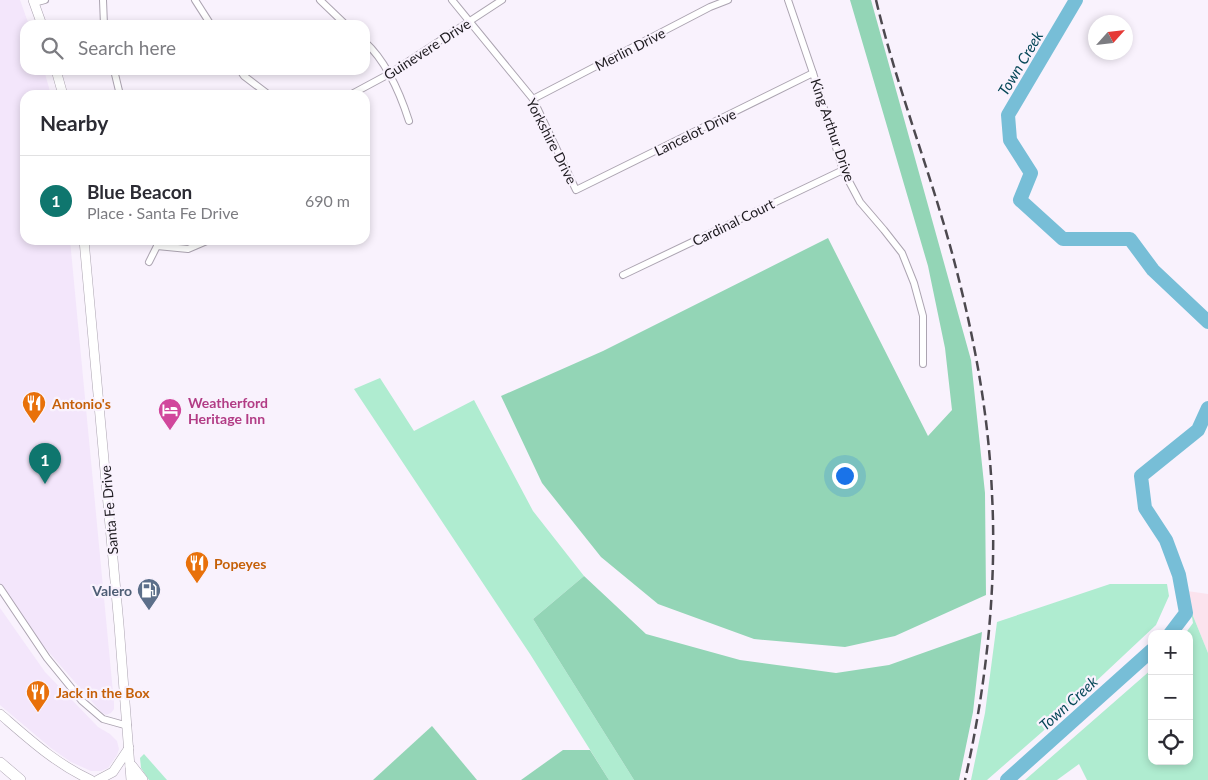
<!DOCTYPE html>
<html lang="en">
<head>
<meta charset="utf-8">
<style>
  :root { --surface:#fff; --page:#f2f2f3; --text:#2b2b33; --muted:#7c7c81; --line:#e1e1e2; --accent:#0f766e }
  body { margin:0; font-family:Lato,sans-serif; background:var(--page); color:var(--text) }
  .controls { position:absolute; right:15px; bottom:15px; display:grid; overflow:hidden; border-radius:10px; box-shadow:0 2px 8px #0003 }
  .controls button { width:45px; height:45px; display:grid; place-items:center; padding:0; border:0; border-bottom:1px solid var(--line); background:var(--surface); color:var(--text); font:25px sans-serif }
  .compass { position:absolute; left:1088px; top:15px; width:45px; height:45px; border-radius:50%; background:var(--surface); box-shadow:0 2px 8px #0003; rotate:63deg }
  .you { position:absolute; left:844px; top:475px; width:18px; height:18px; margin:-12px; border:4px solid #fff; border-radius:50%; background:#1a73e8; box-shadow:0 0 0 8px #1a73e833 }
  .badge { display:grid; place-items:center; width:32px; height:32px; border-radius:50%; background:var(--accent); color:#fff; font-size:16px; font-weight:700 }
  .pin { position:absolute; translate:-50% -41px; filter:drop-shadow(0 1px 2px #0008) }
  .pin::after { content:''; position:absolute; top:26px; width:18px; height:15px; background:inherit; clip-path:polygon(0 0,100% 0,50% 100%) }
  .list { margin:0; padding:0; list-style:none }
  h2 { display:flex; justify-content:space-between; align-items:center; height:65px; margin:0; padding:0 20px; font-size:21px }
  h2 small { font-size:16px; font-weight:400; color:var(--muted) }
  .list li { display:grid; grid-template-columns:32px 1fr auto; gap:15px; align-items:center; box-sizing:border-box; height:90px; padding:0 20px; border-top:1px solid var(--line) }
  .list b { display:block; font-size:19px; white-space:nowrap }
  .list p { margin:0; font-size:16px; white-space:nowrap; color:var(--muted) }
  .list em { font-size:16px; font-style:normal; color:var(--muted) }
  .icon { flex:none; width:28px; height:28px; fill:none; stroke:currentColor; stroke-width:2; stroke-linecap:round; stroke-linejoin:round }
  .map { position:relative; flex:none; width:1208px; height:780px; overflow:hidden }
  .search { position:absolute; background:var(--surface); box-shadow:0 2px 8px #0003; left:20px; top:20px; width:350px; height:55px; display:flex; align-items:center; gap:12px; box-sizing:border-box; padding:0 18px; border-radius:15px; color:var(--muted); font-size:19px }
  .panel { position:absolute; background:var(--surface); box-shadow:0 2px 8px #0003; left:20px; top:90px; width:350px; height:155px; border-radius:15px }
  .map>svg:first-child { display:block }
  .built { fill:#f3e6fb }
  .education { fill:#fbe3ee }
  .green { fill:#afecd0 }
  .forest { fill:#93d5b6 }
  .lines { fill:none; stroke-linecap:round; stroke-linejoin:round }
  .river { stroke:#77bed7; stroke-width:14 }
  .street-casing { stroke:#aca4b1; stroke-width:8 }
  .secondary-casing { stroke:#aca4b1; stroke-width:10 }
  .highway-casing { stroke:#aca4b1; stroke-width:12 }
  .street { stroke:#fff; stroke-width:6 }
  .secondary { stroke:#fff; stroke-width:9 }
  .highway { stroke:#fff; stroke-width:11 }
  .rail { stroke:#4d494f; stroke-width:2.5; stroke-dasharray:10 5; stroke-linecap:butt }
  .labels { text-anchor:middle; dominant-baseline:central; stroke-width:4.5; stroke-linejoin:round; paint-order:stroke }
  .street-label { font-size:14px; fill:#1d1a1f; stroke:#f9f2fd }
  .hotel-label { font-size:14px; font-weight:bold; fill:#b23c85; stroke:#f9f2fd; text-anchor:start }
  .food-label { font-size:14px; font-weight:bold; fill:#c56008; stroke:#f9f2fd; text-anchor:start }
  .service-label { font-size:14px; font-weight:bold; fill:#4e5e75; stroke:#f9f2fd; text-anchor:end }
  .water-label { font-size:15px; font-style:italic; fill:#064758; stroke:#f9f2fd }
</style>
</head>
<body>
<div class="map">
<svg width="1208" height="780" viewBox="0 0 1208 780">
  <rect width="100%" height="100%" fill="#f9f2fd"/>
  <!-- built -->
  <g class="built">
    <polygon points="0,0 20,0 29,25 25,25 25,70 44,70 51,95 25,95 25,240 70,240 114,703 114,709 111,713 106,715 101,712 33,634 0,583"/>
    <polygon points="0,608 45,672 98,727 110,734 117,741 119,749 117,755 108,768 101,771 91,771 71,762 51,748 0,705"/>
  </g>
  <!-- education -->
  <polygon class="education" points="1187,591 1208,594 1208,653 1191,611"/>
  <!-- green -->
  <g class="green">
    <polygon points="380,378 414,431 474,400 533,511 584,576 533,619 634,780 609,780 530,654 354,389"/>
    <polygon points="1110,584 1167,584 1169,596 1156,625 1042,732 987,780 971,780 985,713 997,622"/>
    <polygon points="1191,611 1208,653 1208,780 1087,780 1079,764 1057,780 1025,780 1152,669 1152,761 1189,761 1189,634 1185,634 1193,623"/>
    <polygon points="144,754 167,780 149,780 141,768 140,758"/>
  </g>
  <!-- forest -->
  <g class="forest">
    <polygon points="850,0 871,0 971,360 985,493 986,595 895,636 845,647 754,639 658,604 601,557 542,483 501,396 603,351 828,238 928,436 952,410 945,348 928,266"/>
    <polygon points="584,576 646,634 740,660 836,673 889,665 982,632 973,712 959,780 634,780 533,619"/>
    <polygon points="432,726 477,780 373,780"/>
    <polygon points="563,750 590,750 609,780 521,780"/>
  </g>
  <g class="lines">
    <!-- river -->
    <g class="river">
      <polyline points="1076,0 1008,115 1010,140 1031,173 1020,200 1063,239 1130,239 1153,270 1208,322"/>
      <polyline points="1170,634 1186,613 1179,575 1166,540 1145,508 1141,476 1198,430 1208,408"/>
      <polyline points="1007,780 1152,650"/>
    </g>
    <!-- street casing -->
    <g class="street-casing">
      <g id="street">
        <polyline points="103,0 104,25"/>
        <polyline points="195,0 211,25"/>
        <polyline points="320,0 346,25"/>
        <polyline points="452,0 533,99 576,190 813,73"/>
        <polyline points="788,0 813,73 843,170 860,202 884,230 902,253 914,283 923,316 923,364"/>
        <polyline points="34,3 45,0"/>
        <path d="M365 42C387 62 400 93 409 121"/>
        <polyline points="114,70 120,95"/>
        <polyline points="240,70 244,76 269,95"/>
        <polyline points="350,95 389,74 502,0"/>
        <polyline points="533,99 710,7 728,0"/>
        <polyline points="157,246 188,249 209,240"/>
        <polyline points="149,262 157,246"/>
        <polyline points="623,275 843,170"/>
        <polyline points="0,588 47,658 82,701 103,719 128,726"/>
      </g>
    </g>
    <!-- secondary casing -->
    <g class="secondary-casing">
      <g id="secondary">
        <polyline points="33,0 42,25"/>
        <polyline points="56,70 63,95"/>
        <polyline points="84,240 119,625 131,780"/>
        <path d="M0 714C29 739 56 764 91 780"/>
        <polyline points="98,780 113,772 129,748"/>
      </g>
    </g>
    <!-- highway casing -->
    <g class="highway-casing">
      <g id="highway">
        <polyline points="0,763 20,780"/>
        <polyline points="131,766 142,780"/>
      </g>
    </g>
    <!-- street -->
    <use href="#street" class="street"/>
    <!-- secondary -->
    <use href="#secondary" class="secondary"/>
    <!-- highway -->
    <use href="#highway" class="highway"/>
    <!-- rail -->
    <path class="rail" d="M876 0C898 93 935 183 958 276 976 347 989 420 992 494 997 589 986 687 965 780"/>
  </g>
  <!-- icons -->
  <defs>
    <g id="restaurant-pin" transform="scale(1.25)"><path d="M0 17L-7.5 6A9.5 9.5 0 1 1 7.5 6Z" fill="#e8710a" stroke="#f9f2fd"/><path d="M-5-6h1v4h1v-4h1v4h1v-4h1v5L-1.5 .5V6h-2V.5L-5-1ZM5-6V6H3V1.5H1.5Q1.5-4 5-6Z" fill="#fff"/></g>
    <g id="hotel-pin" transform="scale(1.25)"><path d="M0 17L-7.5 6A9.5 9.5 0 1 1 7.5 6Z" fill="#d1479c" stroke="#f9f2fd"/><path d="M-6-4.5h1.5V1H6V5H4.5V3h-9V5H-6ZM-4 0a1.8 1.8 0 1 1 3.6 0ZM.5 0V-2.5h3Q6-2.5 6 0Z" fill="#fff"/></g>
    <g id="fuel-pin" transform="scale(1.25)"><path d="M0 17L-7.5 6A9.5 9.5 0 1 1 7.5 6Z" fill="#5c6f8a" stroke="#f9f2fd"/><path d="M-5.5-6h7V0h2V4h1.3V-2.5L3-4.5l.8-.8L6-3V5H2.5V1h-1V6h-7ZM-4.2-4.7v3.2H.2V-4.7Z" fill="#fff"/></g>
  </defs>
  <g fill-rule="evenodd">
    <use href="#restaurant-pin" x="34" y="403"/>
    <use href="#hotel-pin" x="170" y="410"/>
    <use href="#restaurant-pin" x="197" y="563"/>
    <use href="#fuel-pin" x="149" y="590"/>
    <use href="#restaurant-pin" x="38" y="692"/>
  </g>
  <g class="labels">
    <!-- street labels -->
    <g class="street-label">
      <text transform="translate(427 49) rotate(-33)">Guinevere Drive</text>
      <text transform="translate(630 49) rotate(-27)">Merlin Drive</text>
      <text transform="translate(833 130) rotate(71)">King Arthur Drive</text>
      <text transform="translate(695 132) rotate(-26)">Lancelot Drive</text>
      <text transform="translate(552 141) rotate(63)">Yorkshire Drive</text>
      <text transform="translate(733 222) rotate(-26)">Cardinal Court</text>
      <text transform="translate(109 510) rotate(-95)">Santa Fe Drive</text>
    </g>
    <!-- hotel labels -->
    <g class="hotel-label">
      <text x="188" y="402">Weatherford<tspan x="188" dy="16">Heritage Inn</tspan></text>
    </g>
    <!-- food labels -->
    <g class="food-label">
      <text x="52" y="403">Antonio's</text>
      <text x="214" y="563">Popeyes</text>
      <text x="56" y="692">Jack in the Box</text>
    </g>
    <!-- service labels -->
    <g class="service-label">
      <text x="132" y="590">Valero</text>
    </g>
    <!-- water labels -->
    <g class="water-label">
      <text transform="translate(1020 63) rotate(-59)">Town Creek</text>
      <text transform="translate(1068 703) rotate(-42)">Town Creek</text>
    </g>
  </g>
</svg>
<div class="controls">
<button>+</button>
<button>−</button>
<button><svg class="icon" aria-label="locate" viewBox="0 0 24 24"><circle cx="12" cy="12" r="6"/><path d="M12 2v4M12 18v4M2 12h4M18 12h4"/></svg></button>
</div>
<svg class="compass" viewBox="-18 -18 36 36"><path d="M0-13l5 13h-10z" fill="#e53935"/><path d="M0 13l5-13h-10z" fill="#7c7c81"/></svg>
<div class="you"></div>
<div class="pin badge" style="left:45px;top:484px">1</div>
<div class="search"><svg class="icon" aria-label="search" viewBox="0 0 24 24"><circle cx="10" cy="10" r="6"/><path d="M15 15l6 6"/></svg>Search here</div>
<section class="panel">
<h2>Nearby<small></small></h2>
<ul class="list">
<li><span class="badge">1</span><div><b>Blue Beacon</b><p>Place · Santa Fe Drive</p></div><em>690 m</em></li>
</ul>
</section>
</div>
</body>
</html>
